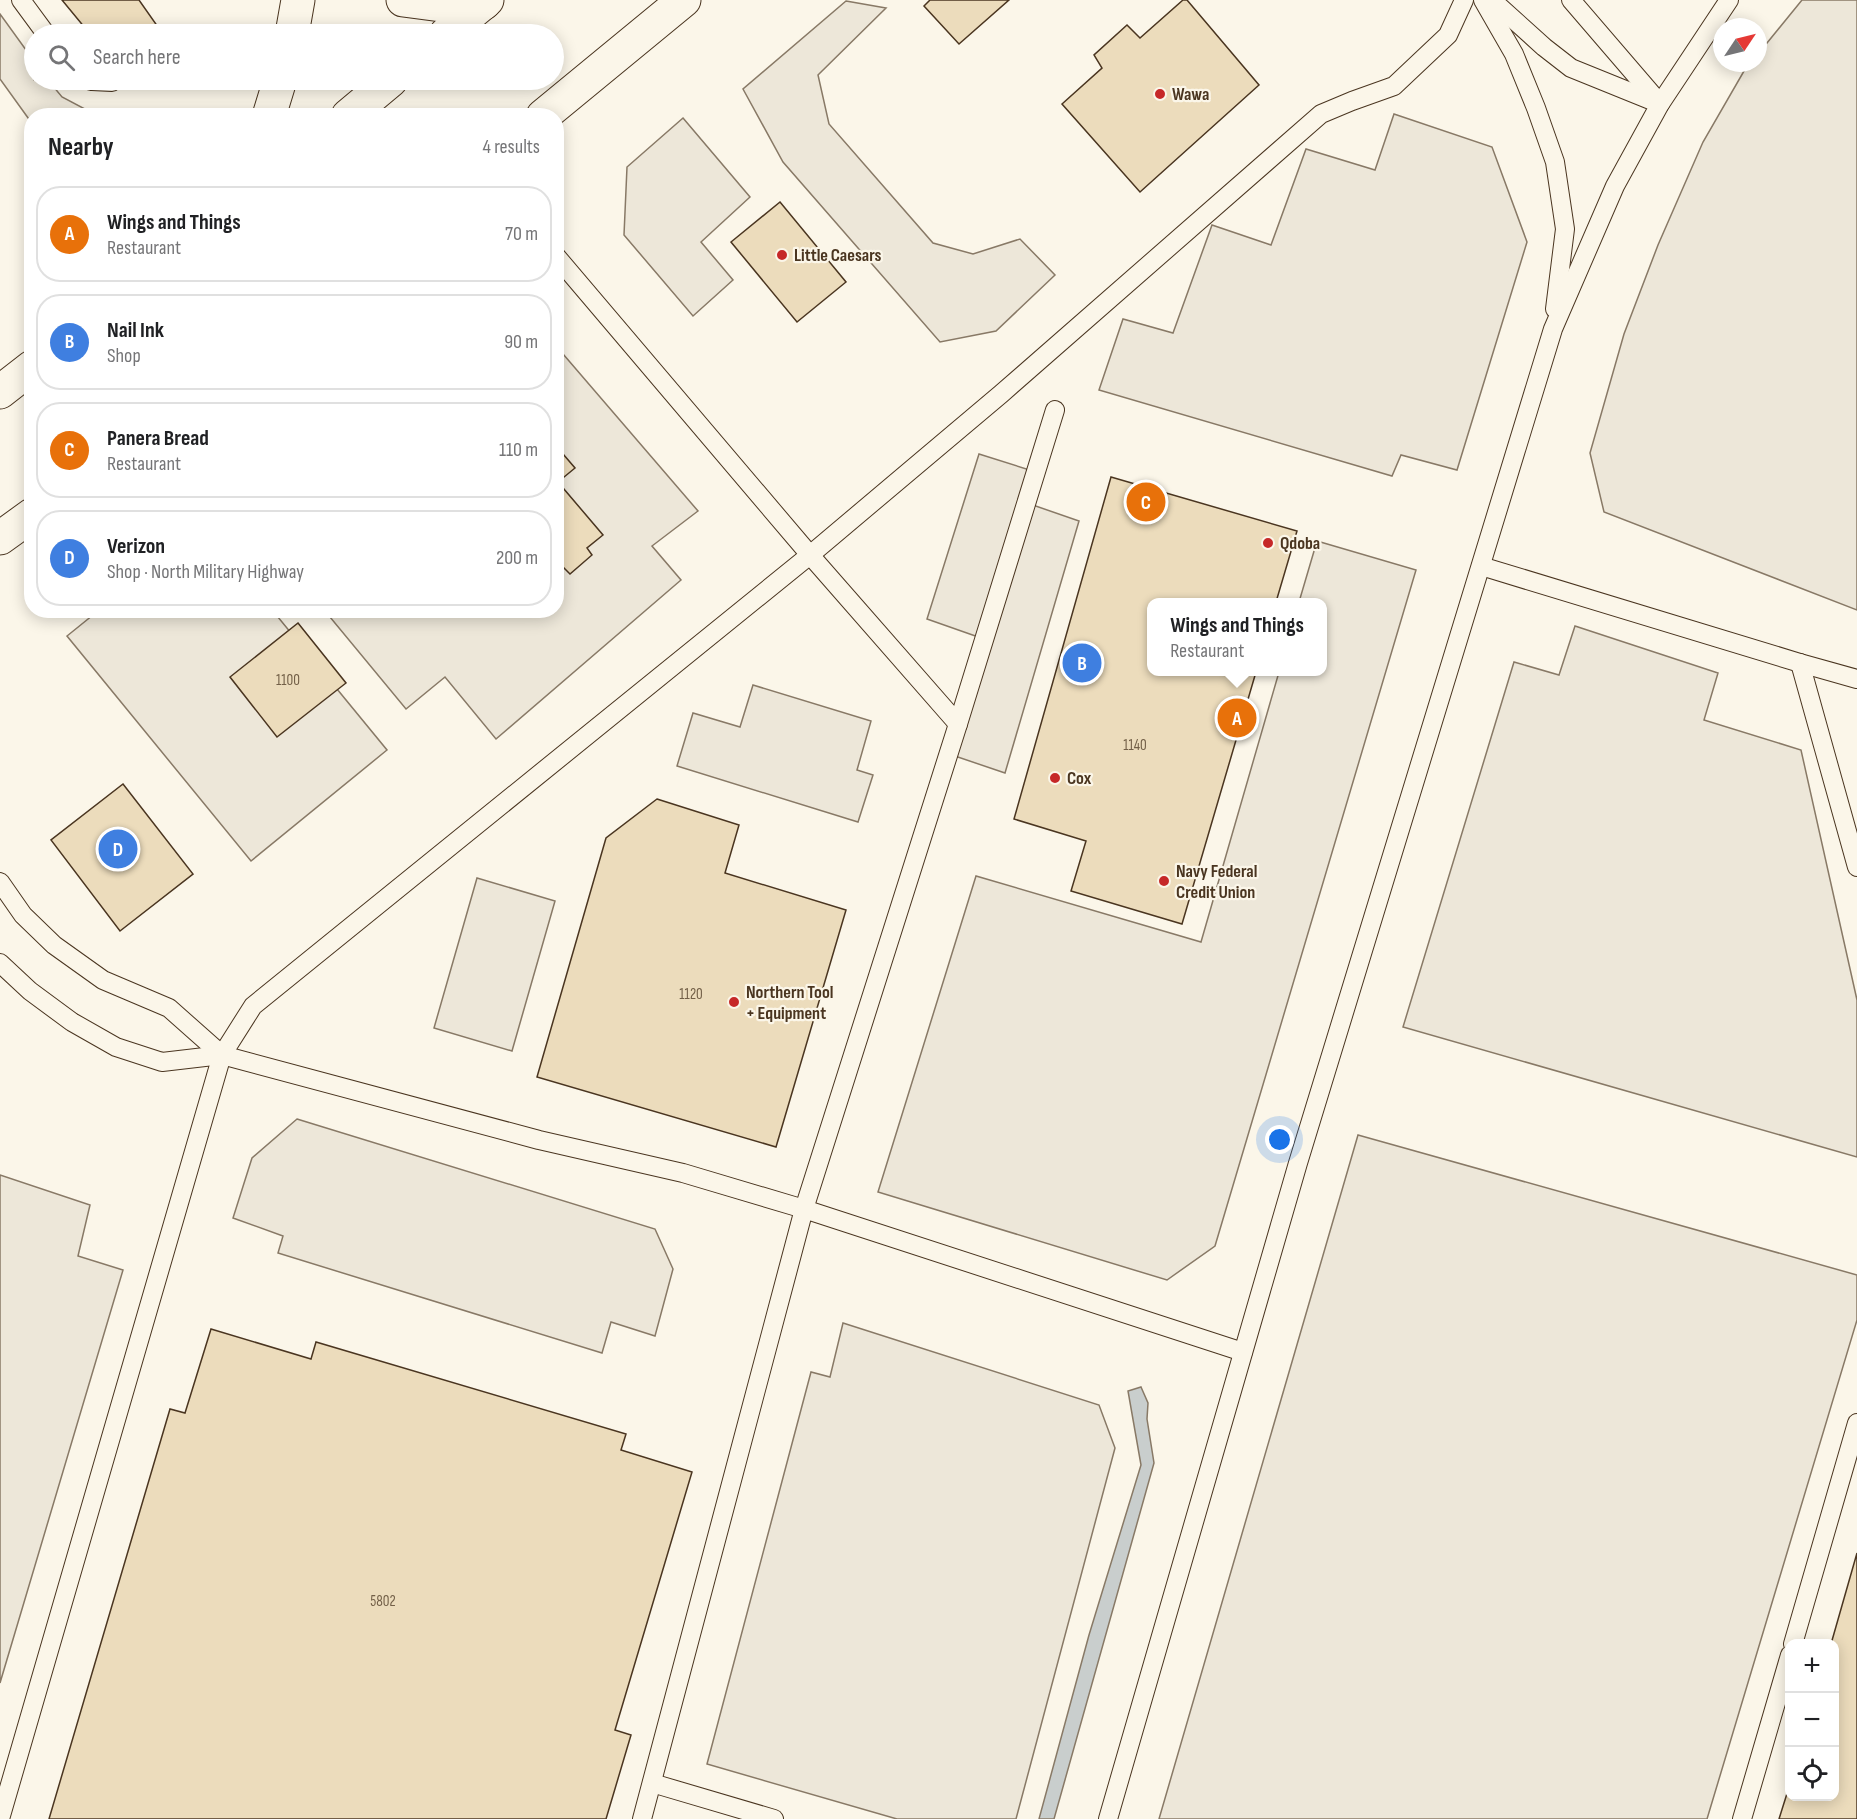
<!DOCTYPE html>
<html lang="en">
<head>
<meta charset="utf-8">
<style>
  :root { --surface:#fff; --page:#f2f2f2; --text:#202124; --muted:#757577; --line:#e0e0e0; --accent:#ea580c }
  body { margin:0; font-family:"Sofia Sans Condensed",sans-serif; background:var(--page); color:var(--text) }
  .controls { position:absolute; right:18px; bottom:18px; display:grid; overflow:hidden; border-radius:12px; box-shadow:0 3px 15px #0003 }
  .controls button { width:54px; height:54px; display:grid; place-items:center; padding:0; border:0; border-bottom:2px solid var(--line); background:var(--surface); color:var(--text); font:30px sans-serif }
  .compass { position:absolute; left:1713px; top:18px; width:54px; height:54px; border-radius:50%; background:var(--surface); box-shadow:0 3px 15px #0003; rotate:55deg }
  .you { position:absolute; left:1280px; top:1140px; width:21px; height:21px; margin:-15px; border:4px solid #fff; border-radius:50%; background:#1a73e8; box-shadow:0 0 0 9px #1a73e833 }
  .badge { display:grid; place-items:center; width:39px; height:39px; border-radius:50%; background:var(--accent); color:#fff; font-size:20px; font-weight:700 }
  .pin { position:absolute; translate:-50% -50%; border:3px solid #fff; box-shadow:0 2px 6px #0006 }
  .popup { position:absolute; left:1147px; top:598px; width:180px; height:78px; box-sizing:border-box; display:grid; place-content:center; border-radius:12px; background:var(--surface); filter:drop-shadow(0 2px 4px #0005); font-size:20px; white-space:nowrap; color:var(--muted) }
  .popup b { font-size:22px; color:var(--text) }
  .popup::after { content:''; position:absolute; left:50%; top:100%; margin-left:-12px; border:12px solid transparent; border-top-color:var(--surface) }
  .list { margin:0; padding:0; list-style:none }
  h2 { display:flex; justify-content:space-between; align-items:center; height:78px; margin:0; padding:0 24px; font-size:26px }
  h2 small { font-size:20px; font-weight:400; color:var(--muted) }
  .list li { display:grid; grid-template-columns:39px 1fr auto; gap:18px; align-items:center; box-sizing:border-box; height:96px; margin:0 12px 12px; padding:0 12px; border:2px solid var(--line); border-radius:24px }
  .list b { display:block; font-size:22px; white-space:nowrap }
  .list p { margin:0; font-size:20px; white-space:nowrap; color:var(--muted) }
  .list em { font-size:20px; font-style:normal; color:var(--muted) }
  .icon { flex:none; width:33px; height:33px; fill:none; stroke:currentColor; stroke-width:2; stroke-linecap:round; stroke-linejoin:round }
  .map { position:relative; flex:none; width:1857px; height:1819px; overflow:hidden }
  .search { position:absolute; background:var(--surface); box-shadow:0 3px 15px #0003; left:24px; top:24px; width:540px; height:66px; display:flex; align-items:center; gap:15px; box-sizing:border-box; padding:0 21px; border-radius:33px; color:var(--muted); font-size:22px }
  .panel { position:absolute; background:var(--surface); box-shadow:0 3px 15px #0003; left:24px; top:108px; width:540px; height:510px; border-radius:24px }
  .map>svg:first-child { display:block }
  .parking { fill:#ede7d9; stroke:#887966; stroke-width:1.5 }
  .water { fill:#c9cecd; stroke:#887966; stroke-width:1.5 }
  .building { fill:#ecdcbc; stroke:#4a3520; stroke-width:1.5 }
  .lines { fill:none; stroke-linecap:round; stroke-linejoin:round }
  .service-casing { stroke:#4a3520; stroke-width:20 }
  .primary-casing { stroke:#4a3520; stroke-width:35 }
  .service { stroke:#fbf6e9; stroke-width:18 }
  .primary { stroke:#fbf6e9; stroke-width:33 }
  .poi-dot { fill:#c62828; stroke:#fbf6e9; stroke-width:2 }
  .labels { text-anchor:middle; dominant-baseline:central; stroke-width:4.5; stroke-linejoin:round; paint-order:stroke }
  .number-label { font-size:15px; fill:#725f47 }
  .poi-label { font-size:18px; font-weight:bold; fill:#4a3520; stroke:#fbf6e9; text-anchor:start }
</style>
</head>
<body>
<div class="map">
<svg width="1857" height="1819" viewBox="0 0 1857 1819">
  <rect width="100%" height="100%" fill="#fbf6e9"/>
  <!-- parking -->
  <g class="parking">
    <polygon points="1802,0 1857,0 1857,610 1604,512 1590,453 1624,334 1658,245 1703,142 1744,71 1750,63 1758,63 1758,54"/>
    <polygon points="846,1 886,8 818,75 829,124 933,243 973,254 1020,239 1055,275 996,331 940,342 783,162 743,89"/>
    <polygon points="0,14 34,61 34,80 48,80 62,97 85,109 82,115 32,116 31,122 0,79"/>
    <polygon points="1394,114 1492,147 1527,242 1457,470 1401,455 1392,476 1099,390 1123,319 1173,333 1212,225 1271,245 1306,149 1375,170"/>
    <polygon points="683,118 750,197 701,242 733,280 693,316 624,235 627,167"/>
    <polygon points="557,347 698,511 652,546 681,580 496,739 445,677 406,709 325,611 556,610"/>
    <polygon points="979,454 1036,472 1027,503 1079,521 1005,773 949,754 984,639 927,619"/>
    <polygon points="1317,541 1416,570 1215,1246 1167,1280 878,1192 976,876 1201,942 1279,672 1322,672 1322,602 1299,602"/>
    <polygon points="98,611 273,611 387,750 251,861 67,636"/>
    <polygon points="1575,626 1718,673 1704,720 1801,750 1857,1000 1857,1157 1403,1027 1514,662 1559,675"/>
    <polygon points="753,685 871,721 857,770 873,775 858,822 677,766 693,713 740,727"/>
    <polygon points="477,878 555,901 512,1051 434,1028"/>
    <polygon points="297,1119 655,1229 673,1269 655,1336 611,1322 602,1353 278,1253 283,1236 233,1218 252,1158"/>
    <polygon points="1358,1135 1857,1275 1857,1320 1707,1819 1159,1819"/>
    <polygon points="0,1175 90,1205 78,1256 123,1270 0,1683"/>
    <polygon points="843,1323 1099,1405 1115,1448 1016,1819 897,1819 707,1764 811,1372 830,1377"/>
  </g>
  <!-- water -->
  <polygon class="water" points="1141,1387 1148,1403 1147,1419 1154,1463 1054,1819 1039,1819 1089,1635 1141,1465 1128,1391"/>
  <!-- building -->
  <g class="building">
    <polygon points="62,0 139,0 158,27 148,34 90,34"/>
    <polygon points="930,0 1009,0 959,44 924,6"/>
    <polygon points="1183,0 1187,0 1259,85 1140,192 1062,104 1102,68 1094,55 1127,25 1140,38"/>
    <polygon points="780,202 846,282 797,322 731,242"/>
    <polygon points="557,447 575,468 558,482 603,535 587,548 592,555 570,574 563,567 556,572"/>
    <polygon points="1111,477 1297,531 1276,602 1152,602 1152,672 1256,672 1182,924 1071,891 1086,841 1014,819"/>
    <polygon points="298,623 346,683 277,737 230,677"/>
    <polygon points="123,784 193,874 120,931 51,840"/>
    <polygon points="657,799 739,825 725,873 846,910 776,1147 537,1077 606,838"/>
    <polygon points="211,1329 311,1359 316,1342 626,1434 621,1450 692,1472 615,1730 631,1735 606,1819 49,1819 170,1409 185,1413"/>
    <polygon points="1857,1553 1857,1819 1779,1819 1790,1784 1790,1796 1834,1796 1834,1644 1831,1644"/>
  </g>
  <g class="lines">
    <!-- service casing -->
    <g class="service-casing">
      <g id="service">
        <polyline points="21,0 46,34"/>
        <polyline points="1483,0 1514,54 1536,108 1555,162 1565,229 1555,309"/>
        <polyline points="1492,0 1544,47 1571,68 1660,104"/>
        <polyline points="1571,0 1657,100"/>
        <polyline points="88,80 92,81 112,82 114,80"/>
        <polyline points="556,256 810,555 958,724"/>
        <polyline points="1481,566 1800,663 1857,679"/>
        <polyline points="1800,663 1857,867"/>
        <polyline points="0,882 23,915 54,945 103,980 169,1008 222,1055"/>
        <polyline points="0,963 30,991 72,1022 116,1047 162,1062 222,1055 539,1140 683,1173 804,1209 1243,1352"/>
        <polyline points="1793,1644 1857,1423"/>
        <polyline points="652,1783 774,1819"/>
        <polyline points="0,1819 222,1055 253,1006 810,555 1001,394 1321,114 1352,101 1394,86 1448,35 1464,0"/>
        <polyline points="642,1819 804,1209 958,724 1055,410"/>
        <polyline points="1108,1819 1298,1163 1553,329 1615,186 1660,104 1729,0"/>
        <polyline points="1742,1819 1790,1655"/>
      </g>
    </g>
    <!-- primary casing -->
    <g class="primary-casing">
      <g id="primary">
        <polyline points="403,0 441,5 484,3"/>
        <polyline points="292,34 298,0"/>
        <polyline points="446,34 487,0"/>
        <polyline points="269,116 280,80"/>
        <polyline points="348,116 391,80"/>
        <polyline points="543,116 684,0"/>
        <polyline points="0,392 32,367"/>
        <polyline points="0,538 32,515"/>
      </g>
    </g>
    <!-- service -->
    <use href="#service" class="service"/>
    <!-- primary -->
    <use href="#primary" class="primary"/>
  </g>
  <!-- markers -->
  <g class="poi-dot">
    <circle cx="1160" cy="94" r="6"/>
    <circle cx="782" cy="255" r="6"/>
    <circle cx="1268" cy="543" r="6"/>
    <circle cx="1055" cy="778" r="6"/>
    <circle cx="1164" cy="881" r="6"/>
    <circle cx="734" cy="1002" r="6"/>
  </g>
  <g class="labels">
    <!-- number labels -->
    <g class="number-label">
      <text x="288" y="680">1100</text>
      <text x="1135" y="745">1140</text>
      <text x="691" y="994">1120</text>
      <text x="383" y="1601">5802</text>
    </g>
    <!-- poi labels -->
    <g class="poi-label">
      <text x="1172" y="94">Wawa</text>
      <text x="794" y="255">Little Caesars</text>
      <text x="1280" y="543">Qdoba</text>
      <text x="1067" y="778">Cox</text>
      <text x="1176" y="871">Navy Federal<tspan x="1176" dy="21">Credit Union</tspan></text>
      <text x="746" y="992">Northern Tool<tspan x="746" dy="21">+ Equipment</tspan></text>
    </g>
  </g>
</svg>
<div class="controls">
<button>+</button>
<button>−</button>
<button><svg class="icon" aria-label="locate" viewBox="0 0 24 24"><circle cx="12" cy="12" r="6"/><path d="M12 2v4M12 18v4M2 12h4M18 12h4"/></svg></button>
</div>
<svg class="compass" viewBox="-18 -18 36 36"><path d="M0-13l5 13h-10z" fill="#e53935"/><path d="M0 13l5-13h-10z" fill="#757577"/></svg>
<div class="you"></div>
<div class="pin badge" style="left:1237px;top:718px;background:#e8710a">A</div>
<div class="popup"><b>Wings and Things</b>Restaurant</div>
<div class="pin badge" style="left:1082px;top:663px;background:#3f7fe0">B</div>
<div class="pin badge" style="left:1146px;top:502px;background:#e8710a">C</div>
<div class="pin badge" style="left:118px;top:849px;background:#3f7fe0">D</div>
<div class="search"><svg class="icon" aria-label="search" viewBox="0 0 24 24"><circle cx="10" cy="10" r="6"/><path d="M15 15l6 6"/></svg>Search here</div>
<section class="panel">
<h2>Nearby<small>4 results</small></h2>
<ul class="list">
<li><span class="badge" style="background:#e8710a">A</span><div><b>Wings and Things</b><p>Restaurant</p></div><em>70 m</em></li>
<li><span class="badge" style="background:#3f7fe0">B</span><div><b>Nail Ink</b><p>Shop</p></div><em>90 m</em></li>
<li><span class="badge" style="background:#e8710a">C</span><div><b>Panera Bread</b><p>Restaurant</p></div><em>110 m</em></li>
<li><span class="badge" style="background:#3f7fe0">D</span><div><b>Verizon</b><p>Shop · North Military Highway</p></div><em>200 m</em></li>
</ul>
</section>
</div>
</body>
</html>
